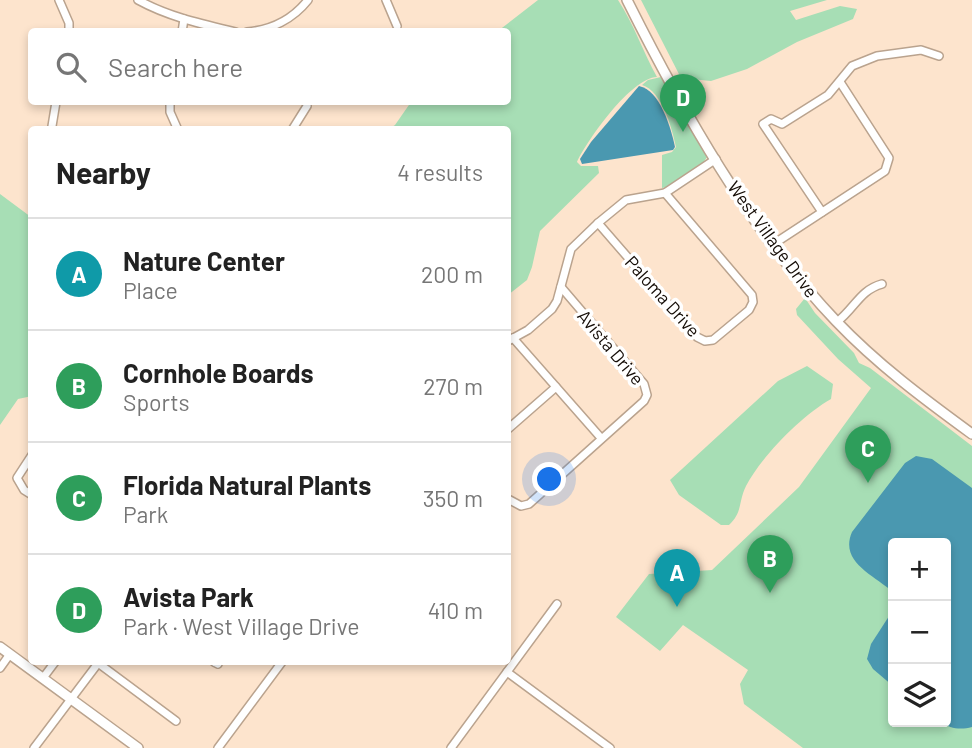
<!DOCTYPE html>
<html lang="en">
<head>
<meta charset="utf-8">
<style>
  :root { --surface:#fff; --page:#f2f2f2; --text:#222; --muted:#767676; --line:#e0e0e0; --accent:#ea580c }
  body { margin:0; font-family:Barlow,sans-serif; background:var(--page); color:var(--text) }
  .controls { position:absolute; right:21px; bottom:21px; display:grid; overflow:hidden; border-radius:7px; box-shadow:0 4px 10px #0003 }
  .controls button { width:63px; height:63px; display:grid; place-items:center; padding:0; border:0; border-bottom:2px solid var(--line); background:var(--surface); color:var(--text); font:35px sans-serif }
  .you { position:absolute; left:550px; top:480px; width:24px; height:24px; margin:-18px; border:5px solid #fff; border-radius:50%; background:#1a73e8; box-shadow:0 0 0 10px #1a73e833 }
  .badge { display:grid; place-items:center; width:46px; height:46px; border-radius:50%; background:var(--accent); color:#fff; font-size:23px; font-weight:700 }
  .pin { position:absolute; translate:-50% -58px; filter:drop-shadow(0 2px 4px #0008) }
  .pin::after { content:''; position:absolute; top:37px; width:24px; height:21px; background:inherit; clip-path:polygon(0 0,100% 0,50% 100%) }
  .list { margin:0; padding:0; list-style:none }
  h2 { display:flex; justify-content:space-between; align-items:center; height:91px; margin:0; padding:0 28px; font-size:30px }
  h2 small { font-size:23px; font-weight:400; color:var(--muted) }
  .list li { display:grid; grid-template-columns:46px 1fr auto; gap:21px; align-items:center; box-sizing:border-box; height:112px; padding:0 28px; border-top:2px solid var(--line) }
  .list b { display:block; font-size:26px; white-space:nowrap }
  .list p { margin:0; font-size:23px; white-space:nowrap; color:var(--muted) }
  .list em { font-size:23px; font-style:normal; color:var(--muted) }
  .icon { flex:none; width:38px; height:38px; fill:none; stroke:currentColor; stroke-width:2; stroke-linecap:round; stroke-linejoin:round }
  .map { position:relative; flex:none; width:972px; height:748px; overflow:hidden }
  .search { position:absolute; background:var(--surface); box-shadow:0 4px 10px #0003; left:28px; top:28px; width:483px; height:77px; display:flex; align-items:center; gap:18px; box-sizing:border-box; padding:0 24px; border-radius:7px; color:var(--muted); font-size:26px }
  .panel { position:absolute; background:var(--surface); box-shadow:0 4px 10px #0003; left:28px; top:126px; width:483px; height:539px; border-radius:7px }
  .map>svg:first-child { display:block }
  .green { fill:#a7deb5; fill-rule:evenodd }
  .water { fill:#4a98b0 }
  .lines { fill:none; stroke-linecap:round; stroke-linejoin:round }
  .minor-casing { stroke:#baa38e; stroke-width:10 }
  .tertiary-casing { stroke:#baa38e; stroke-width:12 }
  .minor { stroke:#fff; stroke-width:7 }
  .tertiary { stroke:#fff; stroke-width:9 }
  .labels { text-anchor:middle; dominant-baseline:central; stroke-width:7; stroke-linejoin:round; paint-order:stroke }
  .street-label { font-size:18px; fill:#130b05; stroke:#fff }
</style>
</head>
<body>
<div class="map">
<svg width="972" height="748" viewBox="0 0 972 748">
  <rect width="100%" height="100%" fill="#fde4cd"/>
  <!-- green -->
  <g class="green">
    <path d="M538 0H618C634 24 643 52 657 77 631 78 588 139 577 162L581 166H598L599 173 540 231 532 267 527 280 508 295V130L389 129 395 125 411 102H508V32L498 31Z"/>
    <polygon points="641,0 827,0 790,11 796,20 840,6 857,9 853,19 797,42 747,69 711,81 681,78"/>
    <path d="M661 77 707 157 703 163 668 187 662 188V155L672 152 676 147C672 128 662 91 642 85L648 80Z"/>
    <polygon points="0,194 31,217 32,396 18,399 0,425"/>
    <path d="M805 298 815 313 854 353 859 363 870 368 972 446V748H803L744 704 740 684 748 670 683 625 660 651 616 617 649 574 712 570 799 487 871 388 838 359 797 315 796 309ZM893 543H946V722H893Z"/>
    <path d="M807 366 833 384 831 399C801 416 762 456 746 486 738 502 743 512 729 525H721L679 495 670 480 778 381Z"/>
  </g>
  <!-- water -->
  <g class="water">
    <path d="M639 86C660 90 671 128 675 147L673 150 582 164 580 159 591 142Z"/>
    <path d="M916 456 932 459 972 488V727C961 730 950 729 941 722H946V543H893V592C874 575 839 562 852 532L905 463Z"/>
    <polygon points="893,610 893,686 873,669 867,659 871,644"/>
  </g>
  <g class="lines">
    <!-- minor casing -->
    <g class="minor-casing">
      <g id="minor">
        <polyline points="59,0 69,23 69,32"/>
        <path d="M138 0C169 17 202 24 236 32"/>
        <polyline points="386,0 397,26"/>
        <polyline points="182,32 184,19"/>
        <path d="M247 32C271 30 293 19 308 0"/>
        <polyline points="170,102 170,112 178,130"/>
        <polyline points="52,126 56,102"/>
        <polyline points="292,130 307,106"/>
        <polyline points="822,212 763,124 771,119 782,124 828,95 852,66 877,56 921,50 939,56"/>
        <polyline points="598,223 697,337 705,341 713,340 749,310 753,302 752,295 665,193"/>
        <polyline points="772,245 885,171 889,158 840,82"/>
        <path d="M837 322C855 308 860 290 882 284"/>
        <polyline points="513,338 601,438"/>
        <polyline points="508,341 528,330 552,309 557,301 571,249 598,223 626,200 665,193 716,159"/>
        <polyline points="508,429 556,387"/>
        <polyline points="32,455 17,478 24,490 32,495"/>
        <polyline points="508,499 521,506 529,504 644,401 647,395 644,384 561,287"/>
        <polyline points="214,662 218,664"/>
        <polyline points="98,663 176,721"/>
        <polyline points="0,668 10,654"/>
        <polyline points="507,672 610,748"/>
        <polyline points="43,678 55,662"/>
        <polyline points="34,748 99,662"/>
        <polyline points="218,748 282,662"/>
        <polyline points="451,748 557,604"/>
      </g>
    </g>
    <!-- tertiary casing -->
    <g class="tertiary-casing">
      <g id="tertiary">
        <path d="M627 0C682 110 751 232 836 321 877 364 924 399 972 434"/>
        <polyline points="0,647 138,748"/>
      </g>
    </g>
    <!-- minor -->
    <use href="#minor" class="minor"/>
    <!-- tertiary -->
    <use href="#tertiary" class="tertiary"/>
  </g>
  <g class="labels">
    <!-- street labels -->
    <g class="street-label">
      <text transform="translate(773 239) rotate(54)">West Village Drive</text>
      <text transform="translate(663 296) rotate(48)">Paloma Drive</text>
      <text transform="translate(611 347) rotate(50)">Avista Drive</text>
    </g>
  </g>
</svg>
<div class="controls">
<button>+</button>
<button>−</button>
<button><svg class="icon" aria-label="layers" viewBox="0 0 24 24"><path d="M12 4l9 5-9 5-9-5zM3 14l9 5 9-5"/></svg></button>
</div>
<div class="you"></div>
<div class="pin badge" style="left:677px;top:607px;background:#0f9aa8">A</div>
<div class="pin badge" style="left:770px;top:593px;background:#2e9e5b">B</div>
<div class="pin badge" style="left:868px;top:483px;background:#2e9e5b">C</div>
<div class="pin badge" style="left:683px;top:132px;background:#2e9e5b">D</div>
<div class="search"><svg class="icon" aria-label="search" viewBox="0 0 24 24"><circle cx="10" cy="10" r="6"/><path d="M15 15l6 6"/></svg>Search here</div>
<section class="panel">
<h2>Nearby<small>4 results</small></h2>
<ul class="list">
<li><span class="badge" style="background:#0f9aa8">A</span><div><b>Nature Center</b><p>Place</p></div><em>200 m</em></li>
<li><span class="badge" style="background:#2e9e5b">B</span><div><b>Cornhole Boards</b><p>Sports</p></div><em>270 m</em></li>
<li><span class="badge" style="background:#2e9e5b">C</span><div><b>Florida Natural Plants</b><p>Park</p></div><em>350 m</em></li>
<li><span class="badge" style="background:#2e9e5b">D</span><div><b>Avista Park</b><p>Park · West Village Drive</p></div><em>410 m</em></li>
</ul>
</section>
</div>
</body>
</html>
